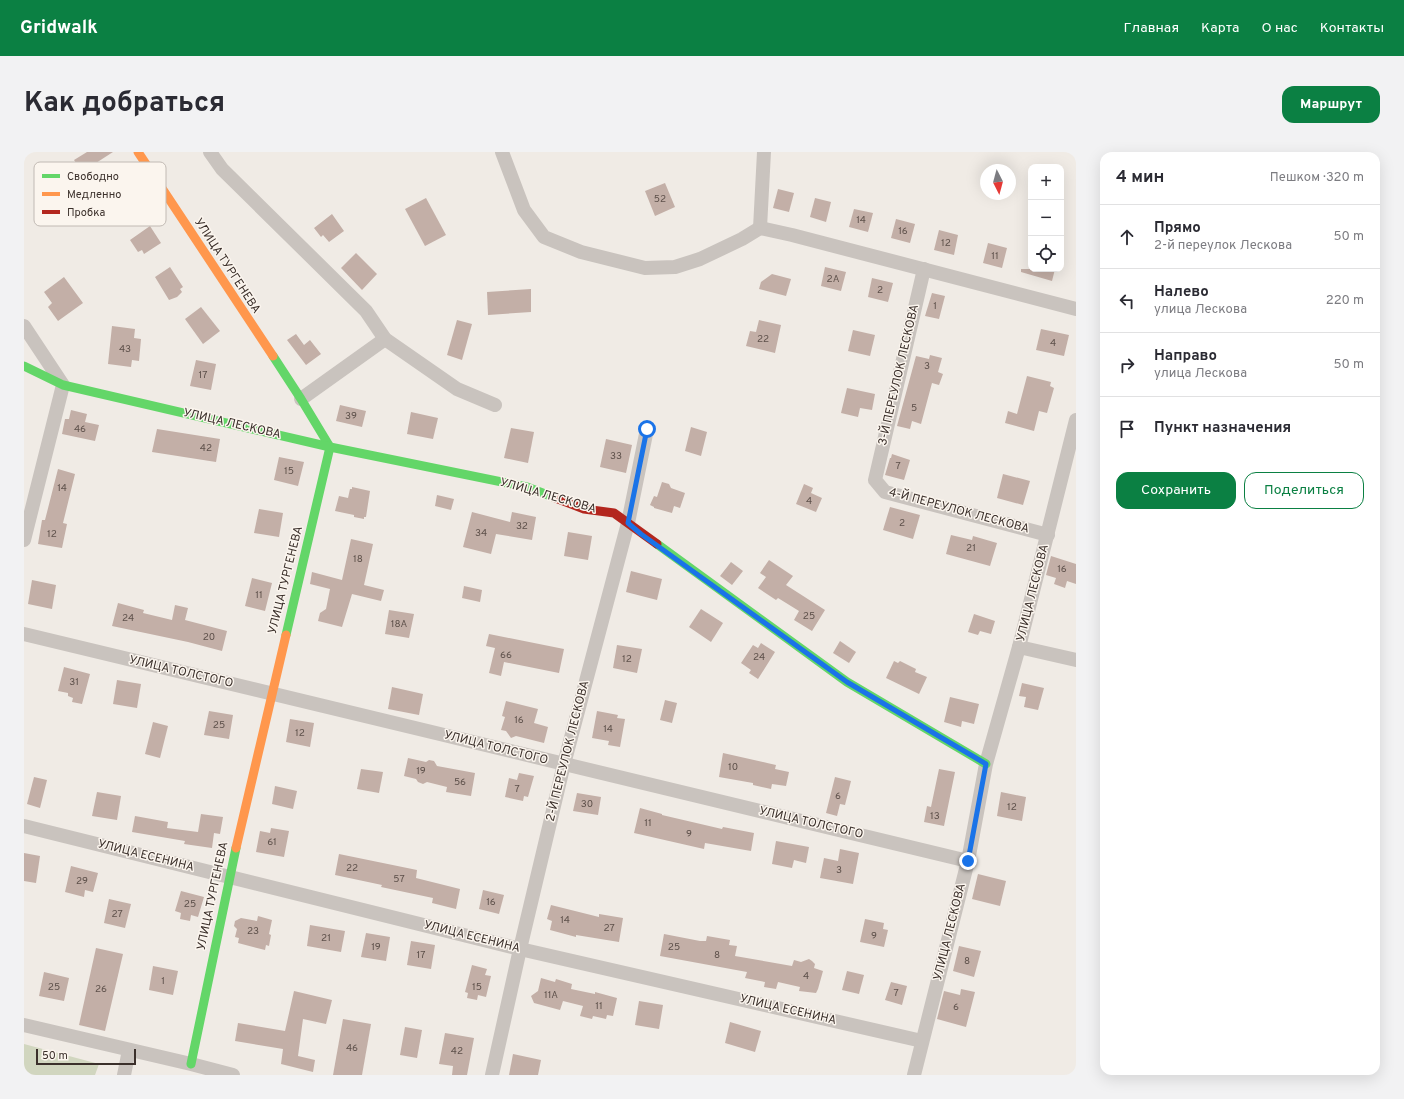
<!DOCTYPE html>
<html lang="ru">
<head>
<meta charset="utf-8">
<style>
  :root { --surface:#fff; --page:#f2f2f3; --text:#2b2b33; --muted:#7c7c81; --line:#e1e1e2; --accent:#0b8043 }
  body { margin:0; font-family:Overpass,sans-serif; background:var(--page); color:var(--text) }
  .controls { position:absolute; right:12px; top:12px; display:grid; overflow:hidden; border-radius:8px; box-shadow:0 4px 16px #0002 }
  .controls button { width:36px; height:36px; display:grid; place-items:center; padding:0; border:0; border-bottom:1px solid var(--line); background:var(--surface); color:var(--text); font:20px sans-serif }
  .compass { position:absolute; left:956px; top:12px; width:36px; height:36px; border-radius:50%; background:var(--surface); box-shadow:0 4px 16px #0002; rotate:174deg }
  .scale { position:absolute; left:12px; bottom:10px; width:100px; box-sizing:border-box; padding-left:4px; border:2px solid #3b302b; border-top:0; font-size:11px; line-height:14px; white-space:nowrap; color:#3b302b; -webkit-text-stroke:3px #fbf5ee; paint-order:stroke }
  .stop { position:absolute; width:12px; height:12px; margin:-9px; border:3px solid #1a73e8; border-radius:50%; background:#fff }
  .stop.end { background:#1a73e8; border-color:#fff; box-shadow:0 1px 4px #0008 }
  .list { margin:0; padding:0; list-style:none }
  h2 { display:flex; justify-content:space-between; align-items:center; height:52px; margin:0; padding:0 16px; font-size:17px }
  h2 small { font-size:13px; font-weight:400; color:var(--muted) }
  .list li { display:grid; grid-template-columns:26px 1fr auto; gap:12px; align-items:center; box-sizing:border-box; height:64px; padding:0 16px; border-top:1px solid var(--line) }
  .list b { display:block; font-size:15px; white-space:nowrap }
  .list p { margin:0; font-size:13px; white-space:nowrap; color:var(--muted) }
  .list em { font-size:13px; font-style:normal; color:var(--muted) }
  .actions { display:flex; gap:8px; padding:12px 16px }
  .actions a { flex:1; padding:9px 0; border:1px solid var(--accent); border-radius:12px; text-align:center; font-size:14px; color:var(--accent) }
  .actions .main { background:var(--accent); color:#fff }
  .icon { flex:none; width:22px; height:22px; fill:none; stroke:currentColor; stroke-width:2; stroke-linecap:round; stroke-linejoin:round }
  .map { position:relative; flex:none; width:1052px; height:923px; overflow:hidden; border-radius:12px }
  header { display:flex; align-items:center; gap:24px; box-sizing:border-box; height:56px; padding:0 20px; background:var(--accent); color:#fff }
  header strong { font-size:19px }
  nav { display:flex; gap:22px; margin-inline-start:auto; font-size:14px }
  .intro { display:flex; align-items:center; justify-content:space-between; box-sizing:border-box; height:96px; padding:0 24px }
  h1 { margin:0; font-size:28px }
  .button { padding:10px 18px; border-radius:12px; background:var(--accent); color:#fff; font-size:14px; font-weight:700 }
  main { display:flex; gap:24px; padding:0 24px }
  aside { flex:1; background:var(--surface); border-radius:12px; box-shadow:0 4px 16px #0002 }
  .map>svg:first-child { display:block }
  .green { fill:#d1d6bf }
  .building { fill:#c3afa7 }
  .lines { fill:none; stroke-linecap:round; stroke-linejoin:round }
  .street { stroke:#c9c3be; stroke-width:14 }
  .fast { stroke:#63d668; stroke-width:9 }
  .slow { stroke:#ff974d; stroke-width:9 }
  .jam { stroke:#b3261e; stroke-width:9 }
  .route { stroke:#1a73e8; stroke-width:5 }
  .labels { text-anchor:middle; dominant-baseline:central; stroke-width:3; stroke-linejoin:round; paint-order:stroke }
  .number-label { font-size:10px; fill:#5d504a }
  .street-label { font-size:12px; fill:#3b302b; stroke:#fbf5ee }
  .key { fill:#fbf5ee; stroke:#c1bab4; stroke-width:1 }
  .key-label { font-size:11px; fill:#3b302b }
</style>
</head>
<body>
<header>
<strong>Gridwalk</strong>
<nav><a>Главная</a><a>Карта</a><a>О нас</a><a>Контакты</a></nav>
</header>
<div class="intro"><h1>Как добраться</h1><a class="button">Маршрут</a></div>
<main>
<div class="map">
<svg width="1052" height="923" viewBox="0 0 1052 923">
  <rect width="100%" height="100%" fill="#f0ebe5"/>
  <!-- green -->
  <polygon class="green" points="0,892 75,912 71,923 0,923"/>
  <!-- building -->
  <g class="building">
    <polygon points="63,0 89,0 58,20 50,8"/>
    <polygon points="641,31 651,55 631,64 621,39"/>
    <polygon points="754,37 770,41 765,60 749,56"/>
    <polygon points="402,46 422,83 401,94 381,57"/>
    <polygon points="791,46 807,50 802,70 786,65"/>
    <polygon points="830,57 849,61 844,80 825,75"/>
    <polygon points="308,62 320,79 305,90 299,83 297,85 290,76"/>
    <polygon points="872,67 891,72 886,91 867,86"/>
    <polygon points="126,74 137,91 120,102 118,98 114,100 106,88"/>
    <polygon points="915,78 934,83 930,103 910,98"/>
    <polygon points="964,91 983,96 978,116 959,111"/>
    <polygon points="332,101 353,122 338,138 317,116"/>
    <polygon points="146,115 159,135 156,137 158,140 153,145 145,148 131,125"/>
    <polygon points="801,115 822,120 817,139 797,134"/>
    <polygon points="997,117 1031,117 1028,129 997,120"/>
    <polygon points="748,122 767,127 762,144 735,137 737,130"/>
    <polygon points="40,125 59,151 34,169 24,155 28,151 20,140"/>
    <polygon points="848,126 869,131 864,150 844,145"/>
    <polygon points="507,137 507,160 464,163 463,140"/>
    <polygon points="908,141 921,144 915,167 901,164"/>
    <polygon points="177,155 196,179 179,192 161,167"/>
    <polygon points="433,168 448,172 438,208 423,203"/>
    <polygon points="735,168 757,173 751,201 722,194 726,179 732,180"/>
    <polygon points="88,174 111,177 110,186 117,187 115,209 108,208 107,215 84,212"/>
    <polygon points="1017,177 1045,183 1040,204 1012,198"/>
    <polygon points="829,178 851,183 846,204 824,199"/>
    <polygon points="272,182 280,193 286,188 297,202 282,213 263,188"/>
    <polygon points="906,203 918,206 914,220 919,222 915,233 908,231 897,272 888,269 886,277 873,274 892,204 905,207"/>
    <polygon points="172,208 192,212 187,238 166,234"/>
    <polygon points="1003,224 1027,230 1026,234 1030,236 1023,261 1015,259 1010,279 981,271 984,259 993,262"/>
    <polygon points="823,236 851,242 848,258 836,256 834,265 817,261"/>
    <polygon points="316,253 342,259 338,275 312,269"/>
    <polygon points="47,258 63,262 61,270 75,273 71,289 38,282 41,267 45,267"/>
    <polygon points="387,260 414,266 409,287 383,282"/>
    <polygon points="667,275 683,280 677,304 661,299"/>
    <polygon points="487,276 510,280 504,311 480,306"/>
    <polygon points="133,277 196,287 192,310 128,300"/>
    <polygon points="582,287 608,293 602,321 576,315"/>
    <polygon points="868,302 886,308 880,328 861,323 866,306 867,306"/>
    <polygon points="255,305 280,310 274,334 250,328"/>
    <polygon points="34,317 51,322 39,371 43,372 38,396 14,392 18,368 21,368"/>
    <polygon points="979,322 1006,329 999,353 973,346"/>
    <polygon points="638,330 645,332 647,336 661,341 656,356 650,354 648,361 630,356 630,355 626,353 630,344 633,345"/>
    <polygon points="780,332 789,336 787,341 798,346 792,360 772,352"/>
    <polygon points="328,335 346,339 342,365 340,365 340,367 330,365 330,363 311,359 315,344 324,346 326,337 328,337"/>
    <polygon points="413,343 430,347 427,358 411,354"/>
    <polygon points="866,355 896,363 889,387 859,378"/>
    <polygon points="235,357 259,361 255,385 230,381"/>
    <polygon points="448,360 486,370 488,360 512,365 508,388 472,382 467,402 439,395"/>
    <polygon points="544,380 568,384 564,408 540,404"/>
    <polygon points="927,383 948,388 949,384 973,391 966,414 922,402"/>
    <polygon points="327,387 349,392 340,433 360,438 357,449 328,442 318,475 294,469 296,461 302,457 306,437 286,432 288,420 318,428"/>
    <polygon points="1027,404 1052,412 1052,432 1043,429 1041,436 1030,432 1032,426 1022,423"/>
    <polygon points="745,408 769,424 762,433 801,458 788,479 770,468 775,459 754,446 752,448 734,436 742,425 736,421"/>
    <polygon points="707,410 719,419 708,433 696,424"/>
    <polygon points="607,419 638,427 633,448 602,440"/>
    <polygon points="228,426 248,431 241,459 221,454"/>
    <polygon points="8,428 32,433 28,457 4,452"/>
    <polygon points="440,434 458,438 456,450 438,446"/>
    <polygon points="94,451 120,458 119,461 148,468 151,453 164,456 161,468 203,479 198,499 164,490 88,474"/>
    <polygon points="677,457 699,471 687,490 665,475"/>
    <polygon points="365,458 390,462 385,486 361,482"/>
    <polygon points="950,462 971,469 967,482 956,479 954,483 944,480"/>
    <polygon points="465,482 540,497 535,521 480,510 477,524 465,521 471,496 462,494"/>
    <polygon points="816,489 832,500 825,511 809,501"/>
    <polygon points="737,491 751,500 734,527 725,521 727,518 717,511 729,493 734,496"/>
    <polygon points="593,493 618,497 613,521 589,516"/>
    <polygon points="870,509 874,511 876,509 892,517 891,520 903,525 895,542 862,526"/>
    <polygon points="40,515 66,522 58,552 48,550 49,546 44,544 44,541 34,539"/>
    <polygon points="93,528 117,532 113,556 89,552"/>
    <polygon points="998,531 1020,536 1014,558 1000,555 1002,545 995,544"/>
    <polygon points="368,535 399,542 395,563 364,557"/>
    <polygon points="926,545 955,552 950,572 938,569 937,575 920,570"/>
    <polygon points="641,548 653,551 648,571 636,568"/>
    <polygon points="482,549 514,557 510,571 524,575 520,591 492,584 487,586 482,579 477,578 481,565 478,564"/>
    <polygon points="185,559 209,563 205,587 180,583"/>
    <polygon points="573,559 594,563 593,566 601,567 596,595 584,593 585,589 568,586"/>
    <polygon points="266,567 290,571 286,595 262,590"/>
    <polygon points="129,570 144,574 136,606 121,602"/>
    <polygon points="699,601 752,613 751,617 765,620 762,634 748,632 747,637 729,633 729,631 695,625"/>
    <polygon points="384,606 402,610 405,608 410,609 413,614 451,621 447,644 422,640 423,635 403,630 399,632 394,630 392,627 380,624"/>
    <polygon points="337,617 359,620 355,641 333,637"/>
    <polygon points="915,617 931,620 920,674 900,670 903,654 907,655"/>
    <polygon points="495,621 510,624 504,645 500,644 499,649 481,645 485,626 493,628"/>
    <polygon points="10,625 23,628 16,656 3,652"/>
    <polygon points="811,625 827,629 821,653 816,652 813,664 802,661"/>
    <polygon points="251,634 273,639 269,657 248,652"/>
    <polygon points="73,640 97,644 93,668 68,664"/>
    <polygon points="977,640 1002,645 998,669 973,664"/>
    <polygon points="553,641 577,645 574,663 549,659"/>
    <polygon points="616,656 638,662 638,663 698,677 699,675 730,681 727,699 681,691 680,697 610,681"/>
    <polygon points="177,662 199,665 196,682 190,681 188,696 160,692 161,689 108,680 111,664 144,670 143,676 174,680"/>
    <polygon points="247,676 265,679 260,705 232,700 236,679 246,681"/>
    <polygon points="752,689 785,695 782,711 770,708 768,716 748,712"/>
    <polygon points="816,697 835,701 829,732 796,726 800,706 814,709"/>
    <polygon points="0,701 16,704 12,731 0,729"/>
    <polygon points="315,702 393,718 392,726 436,737 432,757 408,751 409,746 357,735 358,733 311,723"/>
    <polygon points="47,714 74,721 69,740 61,738 60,745 41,740"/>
    <polygon points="954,722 982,729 976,754 948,747"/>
    <polygon points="459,738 480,743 475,762 455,757"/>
    <polygon points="157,739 180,745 174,765 167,763 166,769 156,767 157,761 151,759"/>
    <polygon points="85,747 107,752 101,776 80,771"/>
    <polygon points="527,753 575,765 575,762 599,766 595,790 552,783 552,785 526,778 528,769 523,767"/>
    <polygon points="234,764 248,768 245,782 247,783 245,794 242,793 241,798 214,791 215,786 211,785 213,777 210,774 211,769 217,766 233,769"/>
    <polygon points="841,767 860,771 859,777 864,778 860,795 836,790"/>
    <polygon points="286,773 321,779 317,800 283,794"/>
    <polygon points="342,781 366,785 362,809 337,805"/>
    <polygon points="640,782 676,789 682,789 683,784 706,788 705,793 713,794 711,804 768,814 770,808 777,810 785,807 788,809 791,812 790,816 799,819 794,837 792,841 775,839 776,835 754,830 752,837 740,835 741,830 721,826 723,820 636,804"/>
    <polygon points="387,789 411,793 407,817 383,813"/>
    <polygon points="935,794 957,799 950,825 929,819"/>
    <polygon points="72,796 99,802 81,879 55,873"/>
    <polygon points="448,813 463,817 461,823 467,824 462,845 454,843 453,848 443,846 444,841 441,840"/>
    <polygon points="129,814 154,819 149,843 125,838"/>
    <polygon points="823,819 840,823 835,842 818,838"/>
    <polygon points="20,820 45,826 40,849 15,844"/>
    <polygon points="517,826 531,830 532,827 548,832 547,837 571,842 571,840 593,846 589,864 583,863 582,867 569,864 568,867 556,864 559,854 539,849 536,858 510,851 507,844 514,839"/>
    <polygon points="867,830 883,834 878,853 861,848"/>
    <polygon points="937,837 951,840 942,875 913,867 920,839 936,843"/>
    <polygon points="270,839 308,848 302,872 279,867 274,904 291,908 289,920 257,912 259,897 211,889 214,871 261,879"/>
    <polygon points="615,849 639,853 635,877 611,873"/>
    <polygon points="319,867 347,872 338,923 309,923"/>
    <polygon points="706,870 737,879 731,900 701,891"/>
    <polygon points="381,875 398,878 393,906 376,903"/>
    <polygon points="421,881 450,886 443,923 428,923 429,914 415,912"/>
    <polygon points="489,902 517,908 514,923 485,923"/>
  </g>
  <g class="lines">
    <!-- street -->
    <g class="street">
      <polyline points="186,0 198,17 342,159 361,187 433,237 471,253"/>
      <polyline points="478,0 500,58 520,85 557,100 621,116 651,115 676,107 718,87 736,76"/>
      <polyline points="736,76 768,83 1052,157"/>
      <polyline points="736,76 740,0"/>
      <polyline points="900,117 851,328 861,340 1024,383"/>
      <polyline points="0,174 39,233 0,388"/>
      <polyline points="277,247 361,187"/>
      <polyline points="0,482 944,709"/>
      <polyline points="995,495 1052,508"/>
      <polyline points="0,674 496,797 898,889"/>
      <polyline points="0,873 167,912 209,923"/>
      <polyline points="100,923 105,898"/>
      <polyline points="468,923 496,797 540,612 604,371 623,277"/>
      <polyline points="890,923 944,709 962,612 995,495 1052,268"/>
    </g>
    <!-- fast -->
    <g class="fast">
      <polyline points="249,204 277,247 306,295 262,483"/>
      <polyline points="0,214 39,233 306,295 503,335 529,345"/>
      <polyline points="633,392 823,530 962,612"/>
      <polyline points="167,912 212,696"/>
    </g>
    <!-- slow -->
    <g class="slow">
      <polyline points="114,0 249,204"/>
      <polyline points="212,696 262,483"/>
    </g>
    <!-- jam -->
    <polyline class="jam" points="529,345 560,357 590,361 633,392"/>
  </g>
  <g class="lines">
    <!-- route -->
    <polyline class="route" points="623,277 604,371 617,382 823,530 962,612 944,709"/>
  </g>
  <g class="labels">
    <!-- number labels -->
    <g class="number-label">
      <text x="636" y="47">52</text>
      <text x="837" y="68">14</text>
      <text x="879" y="79">16</text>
      <text x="922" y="91">12</text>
      <text x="971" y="104">11</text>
      <text x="809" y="127">2А</text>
      <text x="856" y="138">2</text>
      <text x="911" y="154">1</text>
      <text x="739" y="187">22</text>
      <text x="1029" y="191">4</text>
      <text x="101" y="197">43</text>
      <text x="903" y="214">3</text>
      <text x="179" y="223">17</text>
      <text x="890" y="256">5</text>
      <text x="327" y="264">39</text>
      <text x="56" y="277">46</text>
      <text x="182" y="296">42</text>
      <text x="592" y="304">33</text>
      <text x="874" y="314">7</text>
      <text x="265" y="319">15</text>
      <text x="38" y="336">14</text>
      <text x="785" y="349">4</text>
      <text x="878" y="371">2</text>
      <text x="498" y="374">32</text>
      <text x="457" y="381">34</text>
      <text x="28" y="382">12</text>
      <text x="947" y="396">21</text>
      <text x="334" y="407">18</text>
      <text x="1038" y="417">16</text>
      <text x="235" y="443">11</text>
      <text x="785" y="464">25</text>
      <text x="104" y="466">24</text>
      <text x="375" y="472">18А</text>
      <text x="185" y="485">20</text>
      <text x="482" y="503">66</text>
      <text x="735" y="505">24</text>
      <text x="603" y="507">12</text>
      <text x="50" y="530">31</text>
      <text x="495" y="568">16</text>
      <text x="195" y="573">25</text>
      <text x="584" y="577">14</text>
      <text x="276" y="581">12</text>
      <text x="709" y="615">10</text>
      <text x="397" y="619">19</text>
      <text x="436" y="630">56</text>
      <text x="493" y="637">7</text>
      <text x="814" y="644">6</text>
      <text x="563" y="652">30</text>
      <text x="988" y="655">12</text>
      <text x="911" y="664">13</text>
      <text x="624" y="671">11</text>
      <text x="665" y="682">9</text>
      <text x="248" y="690">61</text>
      <text x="328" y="716">22</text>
      <text x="815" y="718">3</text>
      <text x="375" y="727">57</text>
      <text x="58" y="729">29</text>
      <text x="467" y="750">16</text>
      <text x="166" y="752">25</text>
      <text x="93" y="762">27</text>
      <text x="541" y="768">14</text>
      <text x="585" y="776">27</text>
      <text x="229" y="779">23</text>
      <text x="850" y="784">9</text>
      <text x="302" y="786">21</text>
      <text x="352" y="795">19</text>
      <text x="650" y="795">25</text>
      <text x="397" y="803">17</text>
      <text x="693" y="803">8</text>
      <text x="943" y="809">8</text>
      <text x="782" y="824">4</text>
      <text x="139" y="829">1</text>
      <text x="30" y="835">25</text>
      <text x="453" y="835">15</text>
      <text x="77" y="837">26</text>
      <text x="872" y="841">7</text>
      <text x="527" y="843">11А</text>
      <text x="575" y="854">11</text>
      <text x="932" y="855">6</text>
      <text x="328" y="896">46</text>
      <text x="433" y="899">42</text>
    </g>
    <!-- street labels -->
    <g class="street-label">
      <text transform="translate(203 114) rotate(57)">УЛИЦА ТУРГЕНЕВА</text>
      <text transform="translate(875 223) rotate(-77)">3-Й ПЕРЕУЛОК ЛЕСКОВА</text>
      <text transform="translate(208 272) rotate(13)">УЛИЦА ЛЕСКОВА</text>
      <text transform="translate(524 344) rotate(16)">УЛИЦА ЛЕСКОВА</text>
      <text transform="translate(935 359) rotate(15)">4-Й ПЕРЕУЛОК ЛЕСКОВА</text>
      <text transform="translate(262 428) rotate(-76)">УЛИЦА ТУРГЕНЕВА</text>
      <text transform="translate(1009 441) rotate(-76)">УЛИЦА ЛЕСКОВА</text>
      <text transform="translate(157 520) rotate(13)">УЛИЦА ТОЛСТОГО</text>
      <text transform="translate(472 596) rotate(14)">УЛИЦА ТОЛСТОГО</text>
      <text transform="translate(544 599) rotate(-76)">2-Й ПЕРЕУЛОК ЛЕСКОВА</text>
      <text transform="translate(787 671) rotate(13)">УЛИЦА ТОЛСТОГО</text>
      <text transform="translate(122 704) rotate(14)">УЛИЦА ЕСЕНИНА</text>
      <text transform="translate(189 744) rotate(-78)">УЛИЦА ТУРГЕНЕВА</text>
      <text transform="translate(926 780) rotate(-76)">УЛИЦА ЛЕСКОВА</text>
      <text transform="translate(448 785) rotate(14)">УЛИЦА ЕСЕНИНА</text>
      <text transform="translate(764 858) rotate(13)">УЛИЦА ЕСЕНИНА</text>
    </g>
  </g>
  <!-- legend -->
  <rect x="10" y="10" width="132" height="64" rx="6" class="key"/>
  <rect x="18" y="22" width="18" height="4" fill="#63d668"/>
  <rect x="18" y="40" width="18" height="4" fill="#ff974d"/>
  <rect x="18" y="58" width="18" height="4" fill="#b3261e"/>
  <g class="key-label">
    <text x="43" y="28">Свободно</text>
    <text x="43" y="46">Медленно</text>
    <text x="43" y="64">Пробка</text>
  </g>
</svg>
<div class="controls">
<button>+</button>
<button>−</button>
<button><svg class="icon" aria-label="locate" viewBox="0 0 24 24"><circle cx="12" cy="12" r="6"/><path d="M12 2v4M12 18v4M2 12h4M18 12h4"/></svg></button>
</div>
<svg class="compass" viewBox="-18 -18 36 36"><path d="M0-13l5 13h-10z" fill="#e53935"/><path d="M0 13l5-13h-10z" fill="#7c7c81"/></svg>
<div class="scale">50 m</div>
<div class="stop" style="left:623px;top:277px"></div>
<div class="stop end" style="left:944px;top:709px"></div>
</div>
<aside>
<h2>4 мин<small>Пешком · 320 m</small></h2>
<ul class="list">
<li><svg class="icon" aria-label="ahead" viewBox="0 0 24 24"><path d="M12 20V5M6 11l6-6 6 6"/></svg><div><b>Прямо</b><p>2-й переулок Лескова</p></div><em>50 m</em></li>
<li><svg class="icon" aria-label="left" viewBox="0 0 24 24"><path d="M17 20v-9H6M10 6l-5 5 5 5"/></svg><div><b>Налево</b><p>улица Лескова</p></div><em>220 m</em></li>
<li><svg class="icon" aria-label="right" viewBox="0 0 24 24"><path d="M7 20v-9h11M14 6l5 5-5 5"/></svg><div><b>Направо</b><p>улица Лескова</p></div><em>50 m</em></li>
<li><svg class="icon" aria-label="arrive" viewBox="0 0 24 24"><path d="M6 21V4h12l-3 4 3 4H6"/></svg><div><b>Пункт назначения</b></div></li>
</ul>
<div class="actions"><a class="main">Сохранить</a><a>Поделиться</a></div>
</aside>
</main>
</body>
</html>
